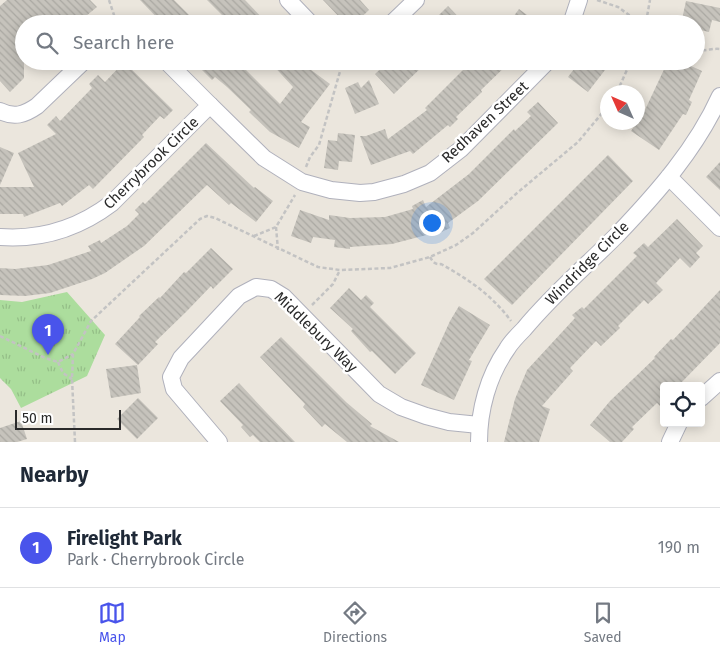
<!DOCTYPE html>
<html lang="en">
<head>
<meta charset="utf-8">
<style>
  :root { --surface:#fff; --page:#f6f6f7; --text:#1f2937; --muted:#747a83; --line:#e0e1e3; --accent:#4954eb }
  body { margin:0; font-family:"Fira Sans",sans-serif; background:var(--page); color:var(--text) }
  .controls { position:absolute; right:15px; bottom:15px; display:grid; overflow:hidden; border-radius:5px; box-shadow:0 2px 12px #0003 }
  .controls button { width:45px; height:45px; display:grid; place-items:center; padding:0; border:0; border-bottom:1px solid var(--line); background:var(--surface); color:var(--text); font:25px sans-serif }
  .compass { position:absolute; left:600px; top:85px; width:45px; height:45px; border-radius:50%; background:var(--surface); box-shadow:0 2px 12px #0003; rotate:315deg }
  .scale { position:absolute; left:15px; bottom:12px; width:106px; box-sizing:border-box; padding-left:5px; border:2px solid #2a2a2a; border-top:0; font-size:14px; line-height:18px; white-space:nowrap; color:#2a2a2a; -webkit-text-stroke:4px #fff; paint-order:stroke }
  .you { position:absolute; left:431px; top:222px; width:18px; height:18px; margin:-12px; border:4px solid #fff; border-radius:50%; background:#1a73e8; box-shadow:0 0 0 8px #1a73e833 }
  .badge { display:grid; place-items:center; width:32px; height:32px; border-radius:50%; background:var(--accent); color:#fff; font-size:16px; font-weight:700 }
  .pin { position:absolute; translate:-50% -41px; filter:drop-shadow(0 1px 2px #0008) }
  .pin::after { content:''; position:absolute; top:26px; width:18px; height:15px; background:inherit; clip-path:polygon(0 0,100% 0,50% 100%) }
  .list { margin:0; padding:0; list-style:none }
  h2 { display:flex; justify-content:space-between; align-items:center; height:65px; margin:0; padding:0 20px; font-size:21px }
  h2 small { font-size:16px; font-weight:400; color:var(--muted) }
  .list li { display:grid; grid-template-columns:32px 1fr auto; gap:15px; align-items:center; box-sizing:border-box; height:80px; padding:0 20px; border-top:1px solid var(--line) }
  .list b { display:block; font-size:19px; white-space:nowrap }
  .list p { margin:0; font-size:16px; white-space:nowrap; color:var(--muted) }
  .list em { font-size:16px; font-style:normal; color:var(--muted) }
  .icon { flex:none; width:28px; height:28px; fill:none; stroke:currentColor; stroke-width:2; stroke-linecap:round; stroke-linejoin:round }
  .map { position:relative; flex:none; width:720px; height:442px; overflow:hidden }
  .search { position:absolute; background:var(--surface); box-shadow:0 2px 12px #0003; left:15px; right:15px; top:15px; height:55px; display:flex; align-items:center; gap:12px; box-sizing:border-box; padding:0 18px; border-radius:28px; color:var(--muted); font-size:19px }
  .sheet { height:145px; background:var(--surface) }
  nav { display:flex; justify-content:space-around; align-items:center; box-sizing:border-box; height:70px; border-top:1px solid var(--line); background:var(--surface); font-size:14px; color:var(--muted) }
  nav a { display:grid; justify-items:center; gap:2px }
  nav .on { color:var(--accent) }
  .map>svg:first-child { display:block }
  .grass { fill:url(#grass-tufts) }
  .building { fill:url(#building-back-hatch) }
  .lines { fill:none; stroke-linecap:round; stroke-linejoin:round }
  .minor-casing { stroke:#b0b1bc; stroke-width:18 }
  .path { stroke:#c3c3c3; stroke-width:2.5; stroke-dasharray:4 2.5; stroke-linecap:butt }
  .minor { stroke:#fff; stroke-width:16 }
  .labels { text-anchor:middle; dominant-baseline:central; stroke-width:5; stroke-linejoin:round; paint-order:stroke }
  .street-label { font-size:15px; fill:#2a2a2a; stroke:#fff }
</style>
</head>
<body>
<div class="map">
<svg width="720" height="442" viewBox="0 0 720 442">
  <defs>
    <pattern id="grass-tufts" width="24" height="20" patternUnits="userSpaceOnUse" patternTransform="scale(1.25)"><rect width="24" height="20" fill="#acdd9d"/><path d="M3 7l-1-3M5 7V3M7 7l1-3M15 17l-1-3M17 17v-4M19 17l1-3" fill="none" stroke="#94be87"/></pattern>
    <pattern id="building-back-hatch" width="6" height="6" patternUnits="userSpaceOnUse" patternTransform="scale(1.25)"><rect width="6" height="6" fill="#c6c3bc"/><path d="M-1 5l2 2M0 0l6 6M5-1l2 2" fill="none" stroke="#aaa8a2"/></pattern>
  </defs>
  <rect width="100%" height="100%" fill="#ebe6dd"/>
  <!-- grass -->
  <polygon class="grass" points="67,292 105,335 87,376 21,408 11,389 0,378 0,300 22,302"/>
  <!-- building -->
  <g class="building">
    <polygon points="7,0 90,0 97,7 86,16 93,24 24,24 24,78 10,92 0,81 0,6"/>
    <polygon points="140,0 174,0 198,24 163,24"/>
    <polygon points="207,0 245,0 268,24 231,24"/>
    <polygon points="323,0 360,0 369,10 354,24 346,24"/>
    <polygon points="686,1 720,8 720,22 712,20 709,32 696,29 696,24 681,24"/>
    <polygon points="448,6 465,24 430,24"/>
    <polygon points="519,9 539,24 508,24"/>
    <polygon points="193,61 237,61 280,104 293,87 269,61 299,61 330,84 301,122 310,127 299,148 270,132 249,112 251,110 227,87 215,77 212,80"/>
    <polygon points="389,61 428,61 394,94 375,74"/>
    <polygon points="472,61 511,61 481,90 482,92 456,117 458,119 450,127 448,125 413,154 410,151 371,165 360,136 366,136 385,129 388,139 427,110 425,108"/>
    <polygon points="580,61 594,61 605,70 588,92 568,77"/>
    <polygon points="668,61 680,61 702,71 689,100 692,102 686,115 683,114 659,150 631,131 644,112"/>
    <polygon points="124,62 173,110 164,119 160,116 142,135 144,137 93,189 89,185 62,206 60,203 24,217 23,214 0,214 0,187 34,187 18,153 56,134 47,125 56,116 60,121 92,88 89,84 98,75 105,82"/>
    <polygon points="369,80 379,104 355,114 345,88 358,82 361,88"/>
    <polygon points="538,102 558,123 478,201 448,223 450,228 435,235 434,233 392,244 350,247 350,249 334,247 335,240 313,237 311,243 291,236 300,210 329,220 329,215 350,218 385,217 413,209 412,206 423,200 426,207 469,174 514,129 515,131 531,116 527,112"/>
    <polygon points="338,133 355,135 352,162 339,161 338,170 324,168 328,140 337,141"/>
    <polygon points="206,143 254,188 255,187 273,201 256,222 231,203 229,205 207,185 144,246 105,273 92,279 50,293 25,296 0,295 0,268 15,269 48,265 91,251 88,246 100,240 101,243 127,226 139,214 135,210 143,202 145,204"/>
    <polygon points="0,147 14,153 0,185"/>
    <polygon points="608,155 633,181 512,305 484,279"/>
    <polygon points="720,162 720,190 706,177"/>
    <polygon points="677,219 703,246 696,253 700,257 690,268 680,258 656,283 663,290 648,304 644,300 618,326 620,328 601,346 596,341 570,368 573,371 542,406 550,409 539,442 504,442 515,399 527,370 575,318 572,315 582,307 584,309 637,256 633,253 644,243 648,247"/>
    <polygon points="211,248 233,269 213,289 211,286 186,312 155,342 158,344 138,365 115,344 140,317 139,316 159,297 160,298 184,272 186,273"/>
    <polygon points="349,288 361,300 366,295 374,303 370,307 416,353 395,374 372,351 370,352 351,331 353,329 330,308"/>
    <polygon points="720,290 720,343 678,386 664,386 664,410 657,403 632,427 634,429 622,442 610,442 590,425 610,401 655,358 654,357 671,339 673,340"/>
    <polygon points="459,306 490,325 469,360 472,361 454,400 421,385 450,321"/>
    <polygon points="281,337 346,402 372,424 370,426 399,442 347,442 325,424 322,427 303,407 305,404 260,357"/>
    <polygon points="137,365 141,393 111,398 106,369"/>
    <polygon points="239,383 265,411 295,442 260,442 253,435 250,437 241,427 243,425 220,401"/>
    <polygon points="138,398 158,418 137,439 117,419"/>
    <polygon points="21,421 27,439 17,442 0,442 0,428"/>
  </g>
  <g class="lines">
    <!-- minor casing -->
    <g class="minor-casing">
      <g id="minor">
        <polyline points="288,0 311,24"/>
        <polyline points="391,24 416,0"/>
        <polyline points="571,24 579,0"/>
        <polyline points="210,105 264,158 302,182 331,190 360,193 374,192 404,184 430,173 461,149 548,61"/>
        <path d="M0 111C14 118 24 115 37 106L84 61"/>
        <polyline points="669,177 720,228"/>
        <path d="M0 237C41 240 79 228 112 203L210 105 166 61"/>
        <polyline points="701,398 720,381"/>
        <polyline points="219,442 174,389 171,377 181,358 239,296 256,287 271,289 284,297 379,394 401,407 426,416 449,422 479,425"/>
        <path d="M479 442C479 410 488 376 507 349 511 342 518 335 524 329 552 295 586 266 617 235 657 193 696 149 720 96"/>
        <polyline points="670,442 679,423"/>
      </g>
    </g>
    <!-- path -->
    <g class="path">
      <polyline points="109,0 117,24"/>
      <polyline points="597,0 618,7 629,15 649,24"/>
      <polyline points="646,22 650,0"/>
      <path d="M696 49C705 52 711 48 720 49"/>
      <polyline points="617,92 631,61"/>
      <polyline points="306,167 310,157 319,145 343,61"/>
      <polyline points="276,227 278,250"/>
      <polyline points="254,236 276,227 295,195"/>
      <path d="M430 257C433 262 435 265 441 264 468 279 492 295 511 321"/>
      <polyline points="312,305 333,284 340,270"/>
      <polyline points="0,336 45,358 58,362 73,354"/>
      <polyline points="58,362 63,373 72,379"/>
      <polyline points="75,442 72,379 73,354 91,321 200,219 207,216 215,218 318,267 340,270 390,268 430,257 456,245 473,233 517,193 578,142 608,106"/>
    </g>
    <!-- minor -->
    <use href="#minor" class="minor"/>
  </g>
  <g class="labels">
    <!-- street labels -->
    <g class="street-label">
      <text transform="translate(485 122) rotate(-43)">Redhaven Street</text>
      <text transform="translate(151 163) rotate(-44)">Cherrybrook Circle</text>
      <text transform="translate(587 263) rotate(-45)">Windridge Circle</text>
      <text transform="translate(316 332) rotate(44)">Middlebury Way</text>
    </g>
  </g>
</svg>
<div class="controls">
<button><svg class="icon" aria-label="locate" viewBox="0 0 24 24"><circle cx="12" cy="12" r="6"/><path d="M12 2v4M12 18v4M2 12h4M18 12h4"/></svg></button>
</div>
<svg class="compass" viewBox="-18 -18 36 36"><path d="M0-13l5 13h-10z" fill="#e53935"/><path d="M0 13l5-13h-10z" fill="#747a83"/></svg>
<div class="scale">50 m</div>
<div class="you"></div>
<div class="pin badge" style="left:48px;top:355px">1</div>
<div class="search"><svg class="icon" aria-label="search" viewBox="0 0 24 24"><circle cx="10" cy="10" r="6"/><path d="M15 15l6 6"/></svg>Search here</div>
</div>
<section class="sheet">
<h2>Nearby<small></small></h2>
<ul class="list">
<li><span class="badge">1</span><div><b>Firelight Park</b><p>Park · Cherrybrook Circle</p></div><em>190 m</em></li>
</ul>
</section>
<nav>
<a class="on"><svg class="icon" aria-label="map" viewBox="0 0 24 24"><path d="M3 6l6-2 6 2 6-2v14l-6 2-6-2-6 2zM9 4v14M15 6v14"/></svg>Map</a>
<a><svg class="icon" aria-label="directions" viewBox="0 0 24 24"><path d="M12 3l9 9-9 9-9-9zM9 14v-3h6M13 9l2 2-2 2"/></svg>Directions</a>
<a><svg class="icon" aria-label="saved" viewBox="0 0 24 24"><path d="M7 4h10v16l-5-4-5 4z"/></svg>Saved</a>
</nav>
</body>
</html>
